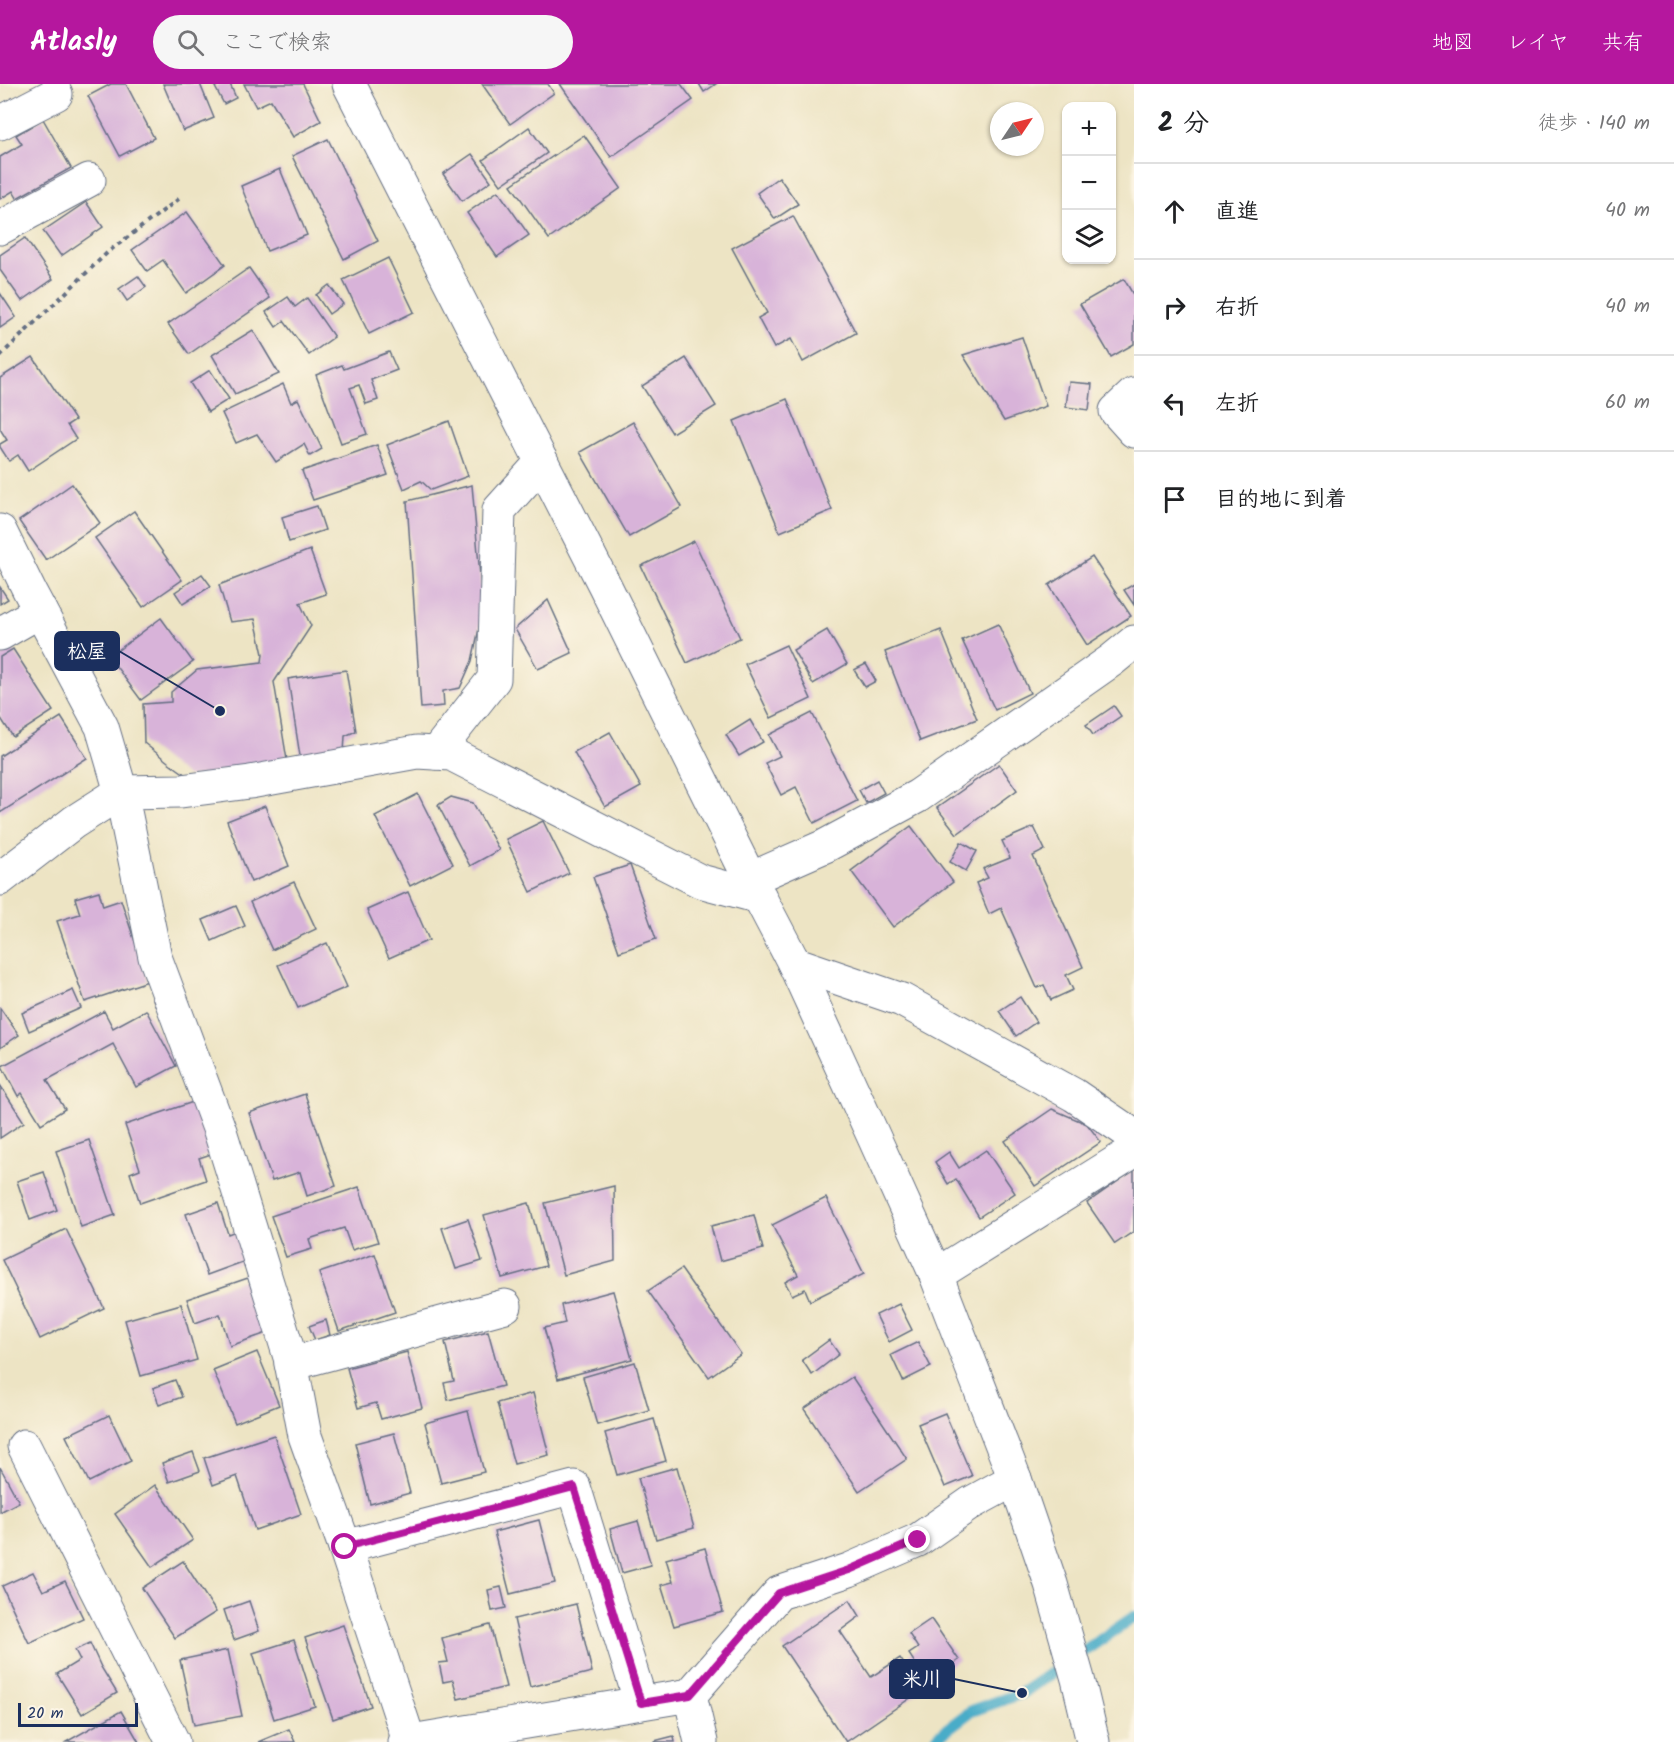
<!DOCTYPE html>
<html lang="ja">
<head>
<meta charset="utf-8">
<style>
  :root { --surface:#fff; --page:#f6f6f6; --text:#202124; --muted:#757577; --line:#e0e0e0; --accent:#b5179e }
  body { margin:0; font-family:Kalam,"Klee One",sans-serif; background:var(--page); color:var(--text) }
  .controls { position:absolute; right:18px; top:18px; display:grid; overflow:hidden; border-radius:12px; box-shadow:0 2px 4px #0004 }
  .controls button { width:54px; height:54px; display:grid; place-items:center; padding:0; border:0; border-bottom:2px solid var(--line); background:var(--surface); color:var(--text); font:30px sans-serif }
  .compass { position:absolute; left:990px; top:18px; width:54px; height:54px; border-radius:50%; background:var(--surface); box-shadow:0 2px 4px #0004; rotate:55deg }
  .scale { position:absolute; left:18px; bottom:15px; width:120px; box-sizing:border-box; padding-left:6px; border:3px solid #1b2f5e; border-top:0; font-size:16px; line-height:21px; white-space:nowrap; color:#1b2f5e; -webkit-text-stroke:4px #fcf5e5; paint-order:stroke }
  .stop { position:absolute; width:18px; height:18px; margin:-14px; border:4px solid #b5179e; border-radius:50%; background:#fff }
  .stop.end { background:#b5179e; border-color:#fff; box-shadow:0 2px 6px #0008 }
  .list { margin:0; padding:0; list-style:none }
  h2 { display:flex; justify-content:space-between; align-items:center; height:78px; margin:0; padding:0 24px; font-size:26px }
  h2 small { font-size:20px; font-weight:400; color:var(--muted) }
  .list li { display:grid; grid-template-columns:39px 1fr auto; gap:18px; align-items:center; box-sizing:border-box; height:96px; padding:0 24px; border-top:2px solid var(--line) }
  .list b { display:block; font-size:22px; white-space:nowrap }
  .list em { font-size:20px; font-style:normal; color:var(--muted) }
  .icon { flex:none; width:33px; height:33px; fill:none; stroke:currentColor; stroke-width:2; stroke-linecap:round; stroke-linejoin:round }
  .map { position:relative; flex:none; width:1134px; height:1658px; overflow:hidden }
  header { display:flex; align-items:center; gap:36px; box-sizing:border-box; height:84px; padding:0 30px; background:var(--accent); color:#fff }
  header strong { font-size:28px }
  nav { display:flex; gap:33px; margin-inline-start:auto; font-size:21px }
  .search { width:420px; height:54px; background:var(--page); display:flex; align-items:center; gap:15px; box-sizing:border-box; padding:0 21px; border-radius:33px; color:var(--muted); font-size:22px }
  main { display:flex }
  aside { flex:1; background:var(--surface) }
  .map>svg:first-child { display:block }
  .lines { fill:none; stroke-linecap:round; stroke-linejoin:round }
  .stream { stroke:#49acc8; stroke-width:12 }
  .building { fill:#d8b3d9 }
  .street-casing { stroke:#646e82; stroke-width:35 }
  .secondary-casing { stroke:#646e82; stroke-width:35 }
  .path { stroke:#646e82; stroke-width:4; stroke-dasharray:4.5 4.5; stroke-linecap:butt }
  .street { stroke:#fff; stroke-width:33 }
  .secondary { stroke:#fff; stroke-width:33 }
  .route { stroke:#b5179e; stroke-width:8 }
  .leader { fill:none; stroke:#1b2f5e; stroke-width:2 }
  .callout-dot { fill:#1b2f5e; stroke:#fcf5e5; stroke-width:2 }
  .callout { fill:#1b2f5e; stroke:#1b2f5e; stroke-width:2 }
  .callout-label { font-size:20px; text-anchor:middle; font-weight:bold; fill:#fff }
</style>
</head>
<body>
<header>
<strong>Atlasly</strong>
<div class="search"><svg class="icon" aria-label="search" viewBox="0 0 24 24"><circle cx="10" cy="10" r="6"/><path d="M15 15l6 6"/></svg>ここで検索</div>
<nav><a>地図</a><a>レイヤ</a><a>共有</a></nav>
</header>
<main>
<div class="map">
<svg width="1134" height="1658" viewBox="0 0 1134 1658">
  <rect width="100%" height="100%" fill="#fcf5e5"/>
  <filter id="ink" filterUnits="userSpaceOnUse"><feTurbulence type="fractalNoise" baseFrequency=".0167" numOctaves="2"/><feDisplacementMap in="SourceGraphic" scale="12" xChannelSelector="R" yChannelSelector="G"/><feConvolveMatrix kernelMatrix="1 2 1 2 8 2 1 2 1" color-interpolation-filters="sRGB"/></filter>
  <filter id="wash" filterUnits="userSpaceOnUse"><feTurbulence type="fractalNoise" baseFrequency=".008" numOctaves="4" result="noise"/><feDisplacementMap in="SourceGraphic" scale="24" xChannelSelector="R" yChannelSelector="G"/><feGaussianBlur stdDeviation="1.35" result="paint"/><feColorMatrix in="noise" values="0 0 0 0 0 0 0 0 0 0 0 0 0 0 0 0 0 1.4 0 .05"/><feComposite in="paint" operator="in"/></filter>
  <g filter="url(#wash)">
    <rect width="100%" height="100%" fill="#ede4c4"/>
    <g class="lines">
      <!-- stream -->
      <polyline class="stream" points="936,1658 938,1652 971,1627 1022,1609 1134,1533"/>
    </g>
    <g id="blocks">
      <!-- building -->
      <g class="building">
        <polygon points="111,0 126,0 154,54 120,72 88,12"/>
        <polygon points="163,0 200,0 214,34 183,47"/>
        <polygon points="220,0 230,0 236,14 224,20 215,3"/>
        <polygon points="244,0 303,0 321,37 293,53 271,16 256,23"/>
        <polygon points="482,0 548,0 554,9 510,40"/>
        <polygon points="560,0 681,0 693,16 611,73"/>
        <polygon points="699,0 716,0 704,8"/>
        <polygon points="43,35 71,84 17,114 13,107 0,115 0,73 22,60 16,51"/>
        <polygon points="529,43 547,69 501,101 483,76"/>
        <polygon points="584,51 621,104 549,155 511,101"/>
        <polygon points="328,55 378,157 344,175 292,72"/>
        <polygon points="472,70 491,97 462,117 443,90"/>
        <polygon points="280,85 307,151 267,167 241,102"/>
        <polygon points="779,93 798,120 775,135 757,109"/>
        <polygon points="498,107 529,151 497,173 467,129"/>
        <polygon points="86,118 103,143 61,172 43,147"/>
        <polygon points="187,128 225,181 186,209 163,176 147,187 132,166"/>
        <polygon points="793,132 856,249 803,278 791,255 774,264 758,234 767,229 732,164"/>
        <polygon points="25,154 53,195 22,217 0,186 0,171"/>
        <polygon points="388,174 414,228 369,250 343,196"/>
        <polygon points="249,184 270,214 189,270 168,240"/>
        <polygon points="138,192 146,203 127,217 119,205"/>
        <polygon points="1124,195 1134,212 1134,260 1111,273 1080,220"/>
        <polygon points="329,201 343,220 329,230 316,211"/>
        <polygon points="0,209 16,233 0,244"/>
        <polygon points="288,213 295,223 307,214 334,253 309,271 284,237 276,243 266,228"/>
        <polygon points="253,246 279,290 235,310 212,271"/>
        <polygon points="1022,253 1046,322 1004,337 963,271"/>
        <polygon points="389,268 397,286 371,296 378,316 366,320 359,301 350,304 367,350 341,359 316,291 342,281 344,285"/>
        <polygon points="33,273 75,336 67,341 76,355 28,387 18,371 9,377 0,363 0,360 7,356 0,345 0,294"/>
        <polygon points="686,274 716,322 672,349 642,302"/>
        <polygon points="210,286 229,315 208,328 190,299"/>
        <polygon points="1069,298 1092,300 1089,326 1066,323"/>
        <polygon points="283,300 291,319 298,315 322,365 310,372 304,360 276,378 257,350 236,359 222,329"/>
        <polygon points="787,315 832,426 780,448 734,337"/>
        <polygon points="449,337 468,392 431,406 421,397 404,405 387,361"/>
        <polygon points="633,338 682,423 629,453 580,368"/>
        <polygon points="377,361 388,391 313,416 302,387"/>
        <polygon points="72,400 100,439 46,476 19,437"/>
        <polygon points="472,401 483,526 472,577 460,604 443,607 444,622 421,624 407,417"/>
        <polygon points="317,422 325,446 289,458 282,433"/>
        <polygon points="134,427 182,496 143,523 95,454"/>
        <polygon points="694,457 740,554 687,579 641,482"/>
        <polygon points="310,466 326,510 300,519 311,542 274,598 287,676 189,693 168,678 144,659 143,620 171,618 171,608 197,586 262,578 263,570 255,535 230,538 219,501"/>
        <polygon points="1092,473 1131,532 1087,561 1049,501"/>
        <polygon points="202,490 211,502 183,520 175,508"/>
        <polygon points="1134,500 1134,521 1124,506"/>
        <polygon points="0,503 8,515 0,520"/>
        <polygon points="548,516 572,569 538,585 515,545"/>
        <polygon points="161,534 193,578 141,616 109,573"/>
        <polygon points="998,540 1030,609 995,626 962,556"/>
        <polygon points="827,546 847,580 813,600 793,566"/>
        <polygon points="941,546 977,635 920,657 885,568"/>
        <polygon points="786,561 811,615 771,634 745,580"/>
        <polygon points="13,565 53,627 13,653 0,633 0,573"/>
        <polygon points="866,580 876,597 865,603 854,586"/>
        <polygon points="346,586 356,647 345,652 344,669 300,672 288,595"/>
        <polygon points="1114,622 1121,632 1093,651 1086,641"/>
        <polygon points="812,629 857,717 814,739 796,703 781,711 765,679 780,672 769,651"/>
        <polygon points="61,633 87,674 0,729 0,672"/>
        <polygon points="750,636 763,658 739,672 726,651"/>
        <polygon points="610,648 641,703 605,723 574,668"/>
        <polygon points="999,680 1017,706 957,750 937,724"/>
        <polygon points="877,696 884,709 866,719 859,706"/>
        <polygon points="418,710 453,780 410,802 375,732"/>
        <polygon points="451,713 473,719 499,766 470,782 438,721"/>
        <polygon points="265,722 289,782 251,798 227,737"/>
        <polygon points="543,737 569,789 531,808 506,755"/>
        <polygon points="911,742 953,798 893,843 851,787"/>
        <polygon points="1034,743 1045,766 1033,772 1083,883 1066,891 1073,906 1051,916 1044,901 1037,904 1001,824 989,830 976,799 988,794 983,785 1010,774 1002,757"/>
        <polygon points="961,758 977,767 966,787 950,778"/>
        <polygon points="630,781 656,855 619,868 593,793"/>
        <polygon points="294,798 316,845 272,866 250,818"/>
        <polygon points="99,807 103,822 121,816 148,897 85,918 57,837 80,830 75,814"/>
        <polygon points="408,808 429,856 389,874 367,826"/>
        <polygon points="236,822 245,842 212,857 203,836"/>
        <polygon points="327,859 347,903 298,924 278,881"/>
        <polygon points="73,906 81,924 29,947 22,929"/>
        <polygon points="1020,913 1036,938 1016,952 999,927"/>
        <polygon points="0,924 19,951 0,964"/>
        <polygon points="146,926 176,982 136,1003 113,960 47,996 65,1025 41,1040 22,1009 18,1012 2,982 104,927 113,944"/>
        <polygon points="0,1001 24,1038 0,1054"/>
        <polygon points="305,1010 336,1102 307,1112 300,1088 272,1097 249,1029"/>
        <polygon points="196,1017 214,1069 199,1074 206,1096 140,1119 130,1089 140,1085 125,1041"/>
        <polygon points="1052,1025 1087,1040 1101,1058 1035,1102 1005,1057"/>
        <polygon points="89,1056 115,1131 81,1143 56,1067"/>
        <polygon points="986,1066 1015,1109 979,1133 956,1095 948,1100 935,1078 949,1068 959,1084"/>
        <polygon points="1134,1086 1134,1147 1115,1160 1087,1119"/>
        <polygon points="44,1088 57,1126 30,1136 17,1097"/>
        <polygon points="614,1102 615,1177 564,1191 545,1119"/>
        <polygon points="359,1103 378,1158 352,1166 344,1144 309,1155 312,1165 286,1173 271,1132"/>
        <polygon points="826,1114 864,1190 810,1217 805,1205 792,1211 785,1198 798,1191 772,1141"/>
        <polygon points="218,1119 228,1150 238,1146 248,1176 207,1191 186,1130"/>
        <polygon points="529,1119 546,1182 502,1194 484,1131"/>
        <polygon points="754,1131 763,1165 720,1177 711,1142"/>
        <polygon points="468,1135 482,1177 456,1185 442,1144"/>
        <polygon points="66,1145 104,1224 40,1255 2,1176"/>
        <polygon points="375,1170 395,1228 339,1247 319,1189"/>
        <polygon points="681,1185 741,1270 709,1293 648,1207"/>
        <polygon points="248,1194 267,1249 230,1262 220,1230 195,1239 187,1215"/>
        <polygon points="613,1207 632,1275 558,1295 544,1244 565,1239 561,1221"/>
        <polygon points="181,1220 197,1276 141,1292 125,1236"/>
        <polygon points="899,1220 912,1246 889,1258 876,1231"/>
        <polygon points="326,1236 330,1251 315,1256 309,1242"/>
        <polygon points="488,1247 503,1302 448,1316 444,1299 454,1297 445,1258"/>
        <polygon points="829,1256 839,1270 812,1291 802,1276"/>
        <polygon points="918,1258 931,1283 903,1297 891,1271"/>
        <polygon points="257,1268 279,1321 235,1339 213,1286"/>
        <polygon points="407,1268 422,1324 381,1335 376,1319 358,1324 347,1284"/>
        <polygon points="635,1278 649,1326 597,1341 583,1293"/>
        <polygon points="852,1293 907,1375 859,1407 804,1325"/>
        <polygon points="175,1296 182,1313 159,1321 153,1304"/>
        <polygon points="533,1309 549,1371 514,1380 497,1319"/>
        <polygon points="468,1327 484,1388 441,1399 425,1339"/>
        <polygon points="945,1329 972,1392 945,1403 918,1340"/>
        <polygon points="109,1331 131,1377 89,1398 66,1352"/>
        <polygon points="654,1335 666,1377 617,1391 605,1349"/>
        <polygon points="394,1349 410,1409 370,1420 355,1359"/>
        <polygon points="274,1351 301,1430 255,1446 237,1392 213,1401 204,1374"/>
        <polygon points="193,1368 200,1387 169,1398 162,1379"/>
        <polygon points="0,1383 19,1418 0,1428"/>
        <polygon points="677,1383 694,1444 656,1455 638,1394"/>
        <polygon points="155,1401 193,1456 152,1483 115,1430"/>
        <polygon points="539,1436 555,1499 510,1510 494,1448"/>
        <polygon points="638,1437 651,1481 622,1489 610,1445"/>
        <polygon points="705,1464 723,1528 674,1542 661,1501 673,1498 666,1475"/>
        <polygon points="183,1477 216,1528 175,1554 142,1504"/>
        <polygon points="33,1488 43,1507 65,1497 83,1534 29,1559 2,1502"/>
        <polygon points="501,1503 506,1524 492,1527 488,1506"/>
        <polygon points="850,1516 860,1532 840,1547 871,1593 900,1574 922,1606 846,1658 782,1562"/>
        <polygon points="249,1517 259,1547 234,1556 224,1526"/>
        <polygon points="576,1520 592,1588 530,1603 514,1535"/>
        <polygon points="931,1535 959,1576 936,1591 933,1587 924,1593 909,1570 918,1564 909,1550"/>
        <polygon points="343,1541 371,1622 333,1635 305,1554"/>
        <polygon points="490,1541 506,1603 458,1615 453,1596 443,1598 439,1579 448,1578 442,1554"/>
        <polygon points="294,1556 315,1622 274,1635 253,1569"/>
        <polygon points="90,1559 101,1583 117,1609 82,1630 57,1590 80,1576 75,1566"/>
        <polygon points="228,1566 242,1632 194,1641 180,1576"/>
        <polygon points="121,1627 139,1658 66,1658"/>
        <polygon points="289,1645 295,1658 258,1658"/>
        <polygon points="674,1652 675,1658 654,1658 654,1657"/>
      </g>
    </g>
  </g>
  <g filter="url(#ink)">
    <use href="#blocks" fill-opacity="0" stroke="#646e82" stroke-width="1.5"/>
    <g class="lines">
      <!-- street casing -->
      <g class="street-casing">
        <g id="street">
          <polyline points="0,39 56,10"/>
          <polyline points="0,144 89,96"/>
          <polyline points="1134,310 1116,327 1134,347"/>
          <polyline points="0,447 30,508 102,643 121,708 155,873 220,1047 290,1273 305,1352 345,1463 409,1657"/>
          <polyline points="0,550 40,527"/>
          <polyline points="436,669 494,595 499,426 542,378"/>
          <polyline points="750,795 825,762 918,712 1112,576 1134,558"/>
          <polyline points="794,879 902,916 1074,1011 1134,1052"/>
          <polyline points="936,1191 1134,1067"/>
          <polyline points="291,1280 505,1222"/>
          <polyline points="24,1362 173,1658"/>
          <polyline points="345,1463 574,1403 641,1619"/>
          <polyline points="690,1611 701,1658"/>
          <polyline points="405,1658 690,1611 779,1509 849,1486 918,1456 971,1419 1015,1395"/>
        </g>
      </g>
      <!-- secondary casing -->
      <g class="secondary-casing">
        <g id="secondary">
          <polyline points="349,0 605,502 750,795 794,879 872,1049 936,1191 1015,1395 1051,1500 1078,1595 1093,1658"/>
          <polyline points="0,795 74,738 121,708 181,707 250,698 417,668 451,670 700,797 760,813"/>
        </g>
      </g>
      <!-- path -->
      <polyline class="path" points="0,272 108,168 180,114"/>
      <!-- street -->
      <use href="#street" class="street"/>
      <!-- secondary -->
      <use href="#secondary" class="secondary"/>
    </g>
  </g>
  <g class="lines" filter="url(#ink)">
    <!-- route -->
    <polyline class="route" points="345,1463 574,1403 641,1619 690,1611 779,1509 849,1486 918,1456"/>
  </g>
  <!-- callouts -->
  <path class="leader" d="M220 627L119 567M1022 1609L954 1595"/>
  <g class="callout-dot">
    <circle cx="220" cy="627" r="6"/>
    <circle cx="1022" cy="1609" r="6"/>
  </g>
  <g class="callout">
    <rect x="55" y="548" width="64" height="38" rx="6"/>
    <rect x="890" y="1576" width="64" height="38" rx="6"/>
  </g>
  <g class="callout-label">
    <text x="87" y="574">松屋</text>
    <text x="922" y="1602">米川</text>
  </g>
</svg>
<div class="controls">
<button>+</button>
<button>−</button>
<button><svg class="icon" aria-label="layers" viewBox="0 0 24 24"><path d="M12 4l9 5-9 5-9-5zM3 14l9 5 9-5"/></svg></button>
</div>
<svg class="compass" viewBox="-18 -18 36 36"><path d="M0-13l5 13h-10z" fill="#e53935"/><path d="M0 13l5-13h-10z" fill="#757577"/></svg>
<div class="scale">20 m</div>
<div class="stop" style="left:345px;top:1463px"></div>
<div class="stop end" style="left:918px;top:1456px"></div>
</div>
<aside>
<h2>2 分<small>徒歩 · 140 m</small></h2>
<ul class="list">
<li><svg class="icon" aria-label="ahead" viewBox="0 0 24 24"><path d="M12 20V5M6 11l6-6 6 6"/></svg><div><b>直進</b></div><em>40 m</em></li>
<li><svg class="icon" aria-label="right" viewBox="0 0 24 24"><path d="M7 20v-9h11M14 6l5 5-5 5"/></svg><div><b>右折</b></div><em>40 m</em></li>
<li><svg class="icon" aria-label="left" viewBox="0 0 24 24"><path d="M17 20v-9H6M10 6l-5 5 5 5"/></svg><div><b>左折</b></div><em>60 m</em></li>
<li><svg class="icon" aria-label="arrive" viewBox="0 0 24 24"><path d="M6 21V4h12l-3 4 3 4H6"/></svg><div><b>目的地に到着</b></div></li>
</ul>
</aside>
</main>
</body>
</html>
